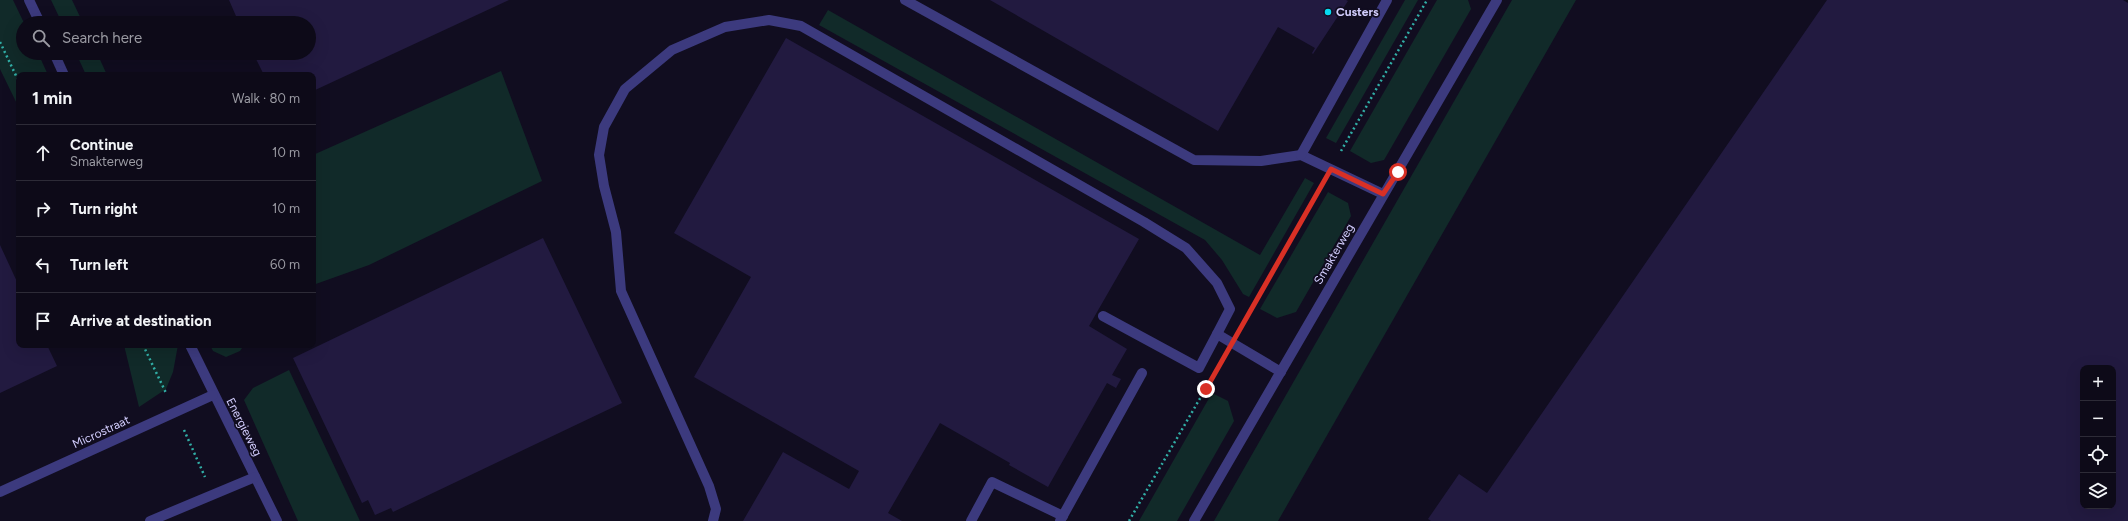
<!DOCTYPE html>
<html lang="en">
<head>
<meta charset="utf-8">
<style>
  :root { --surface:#0d0a18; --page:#1b1825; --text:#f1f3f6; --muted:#9a9aa2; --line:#2d2b37 }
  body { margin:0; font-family:Figtree,sans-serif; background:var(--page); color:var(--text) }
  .controls { position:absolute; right:12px; bottom:12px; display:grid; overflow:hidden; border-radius:8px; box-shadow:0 4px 16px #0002 }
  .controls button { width:36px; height:36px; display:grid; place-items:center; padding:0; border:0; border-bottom:1px solid var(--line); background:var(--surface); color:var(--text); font:20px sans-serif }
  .stop { position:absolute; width:12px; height:12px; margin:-9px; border:3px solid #d93025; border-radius:50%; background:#fff }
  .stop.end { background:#d93025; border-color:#fff; box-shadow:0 1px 4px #0008 }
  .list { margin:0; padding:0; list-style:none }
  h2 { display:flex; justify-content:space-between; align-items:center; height:52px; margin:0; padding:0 16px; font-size:17px }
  h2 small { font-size:13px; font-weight:400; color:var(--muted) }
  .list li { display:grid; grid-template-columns:26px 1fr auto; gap:12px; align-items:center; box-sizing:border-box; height:56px; padding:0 16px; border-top:1px solid var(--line) }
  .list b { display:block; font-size:15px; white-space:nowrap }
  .list p { margin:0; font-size:13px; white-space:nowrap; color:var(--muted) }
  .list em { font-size:13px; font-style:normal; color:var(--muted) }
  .icon { flex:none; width:22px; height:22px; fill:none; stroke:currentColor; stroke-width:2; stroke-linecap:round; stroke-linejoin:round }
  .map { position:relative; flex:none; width:2128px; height:521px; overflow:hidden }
  .search { position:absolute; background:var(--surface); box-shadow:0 4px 16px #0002; left:16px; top:16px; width:300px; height:44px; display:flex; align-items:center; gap:10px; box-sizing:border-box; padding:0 14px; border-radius:22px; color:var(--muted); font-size:15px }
  .panel { position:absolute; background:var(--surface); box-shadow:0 4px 16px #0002; left:16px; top:72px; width:300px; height:276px; border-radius:8px }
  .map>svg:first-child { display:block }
  .green { fill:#112a29 }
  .building { fill:#221a40; fill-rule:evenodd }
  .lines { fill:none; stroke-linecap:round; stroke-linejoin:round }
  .path { stroke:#31aea6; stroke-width:2.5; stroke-dasharray:2 3; stroke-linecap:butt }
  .minor { stroke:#3c3a7e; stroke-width:10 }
  .route { stroke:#d93025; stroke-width:5 }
  .poi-dot { fill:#07dbf0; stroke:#110d20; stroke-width:1.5 }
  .labels { text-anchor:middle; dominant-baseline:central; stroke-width:3.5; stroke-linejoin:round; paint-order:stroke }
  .poi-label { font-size:12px; font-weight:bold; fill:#d3cefe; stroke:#110d20; text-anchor:start }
  .street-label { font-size:12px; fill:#d3cefe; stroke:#110d20 }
</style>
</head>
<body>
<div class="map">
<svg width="2128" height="521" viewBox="0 0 2128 521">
  <rect width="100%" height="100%" fill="#110d20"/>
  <!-- green -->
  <g class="green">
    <polygon points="0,0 13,0 24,23 23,53 38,53 48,75 19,75 19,108 0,69"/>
    <polygon points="51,0 72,0 83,23 62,23"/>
    <polygon points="1405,0 1418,0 1336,143 1326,138"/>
    <polygon points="1437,0 1468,0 1471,9 1384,160 1371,163 1350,151"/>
    <polygon points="1512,0 1576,0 1278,521 1214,521"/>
    <polygon points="828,10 1260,255 1305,178 1314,183 1249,297 1243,294 1222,260 1205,240 819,25"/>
    <polygon points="76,53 97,53 107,75 86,75"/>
    <polygon points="501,71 542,181 369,265 313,285 313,155"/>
    <polygon points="1328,192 1348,203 1351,216 1296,312 1277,318 1260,309"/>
    <polygon points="124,345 178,345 173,372 166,389 139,407"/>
    <polygon points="210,345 244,345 240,351 226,357 213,351"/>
    <polygon points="289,370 360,521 298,521 244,400 253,388"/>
    <polygon points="1212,393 1228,401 1234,421 1177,521 1139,521"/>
  </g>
  <!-- building -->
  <g class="building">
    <polygon points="229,0 509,0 313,91 313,75 264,75 253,53 309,53 309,23 239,23"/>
    <polygon points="990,0 1346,0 1348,1 1313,54 1312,53 1315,48 1278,27 1218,131"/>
    <path d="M1827 0H2123L2128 3V521H1431L1428 519 1459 474 1487 493ZM2083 368H2113V506H2083Z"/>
    <polygon points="786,38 1139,239 1089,326 1127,349 1112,375 1121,379 1116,388 1107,383 1048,487 1009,465 1010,463 940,423 888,513 902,521 743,521 783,452 849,489 859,471 694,377 751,277 674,233"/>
    <polygon points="543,238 622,403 393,512 391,508 375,515 368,500 362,503 293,358"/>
    <polygon points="0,245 19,286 19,345 47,345 57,366 0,393"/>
  </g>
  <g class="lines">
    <!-- path -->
    <g class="path">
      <polyline points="0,42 19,82"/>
      <polyline points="1341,151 1427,0"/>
      <polyline points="1252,307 1321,186"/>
      <polyline points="143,345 166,393"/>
      <polyline points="184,430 205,477"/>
      <polyline points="1129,521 1206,388"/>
    </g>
    <!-- minor -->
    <g class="minor">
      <polyline points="29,0 40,23"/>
      <polyline points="905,0 1194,160 1261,161 1301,155 1383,194"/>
      <polyline points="54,53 64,75"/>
      <polyline points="1301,155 1387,0"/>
      <polyline points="1103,316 1199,368 1217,334 1281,372"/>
      <polyline points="190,345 277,521"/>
      <polyline points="0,492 213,395"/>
      <polyline points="150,521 255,477"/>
      <polyline points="713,521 716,509 709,486 621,291 616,232 604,186 599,155 604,127 625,89 672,50 725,27 769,20 801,26 1144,222 1186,248 1217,283 1230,309 1217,334"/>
      <polyline points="971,521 992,482 1063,516"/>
      <polyline points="1060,521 1142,373"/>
      <polyline points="1194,521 1497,0"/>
    </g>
  </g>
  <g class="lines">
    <!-- route -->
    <polyline class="route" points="1206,389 1331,169 1383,194 1398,172"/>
  </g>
  <!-- markers -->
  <circle class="poi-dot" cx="1328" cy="12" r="4"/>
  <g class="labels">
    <!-- poi labels -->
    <g class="poi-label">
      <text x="1336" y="12">Custers</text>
    </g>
    <!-- street labels -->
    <g class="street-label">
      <text transform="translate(1334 254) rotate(-60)">Smakterweg</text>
      <text transform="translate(244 427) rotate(63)">Energieweg</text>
      <text transform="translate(101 432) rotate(-25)">Microstraat</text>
    </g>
  </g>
</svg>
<div class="controls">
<button>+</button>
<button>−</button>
<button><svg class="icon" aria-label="locate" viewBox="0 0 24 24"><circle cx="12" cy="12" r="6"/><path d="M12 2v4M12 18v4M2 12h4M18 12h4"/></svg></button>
<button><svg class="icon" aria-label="layers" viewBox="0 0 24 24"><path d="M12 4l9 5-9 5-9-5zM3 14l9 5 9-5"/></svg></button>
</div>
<div class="stop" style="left:1398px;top:172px"></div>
<div class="stop end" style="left:1206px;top:389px"></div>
<div class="search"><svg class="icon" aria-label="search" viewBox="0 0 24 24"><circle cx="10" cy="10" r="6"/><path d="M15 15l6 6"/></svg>Search here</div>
<section class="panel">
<h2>1 min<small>Walk · 80 m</small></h2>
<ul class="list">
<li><svg class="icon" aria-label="ahead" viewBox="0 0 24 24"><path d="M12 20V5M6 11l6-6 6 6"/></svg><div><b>Continue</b><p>Smakterweg</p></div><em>10 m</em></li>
<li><svg class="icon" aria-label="right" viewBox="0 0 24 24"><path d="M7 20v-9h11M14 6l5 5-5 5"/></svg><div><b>Turn right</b></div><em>10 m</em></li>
<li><svg class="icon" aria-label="left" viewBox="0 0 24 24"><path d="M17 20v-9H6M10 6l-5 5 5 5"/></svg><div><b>Turn left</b></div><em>60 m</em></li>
<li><svg class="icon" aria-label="arrive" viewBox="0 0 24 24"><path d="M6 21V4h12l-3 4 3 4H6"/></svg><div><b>Arrive at destination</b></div></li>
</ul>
</section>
</div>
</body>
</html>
